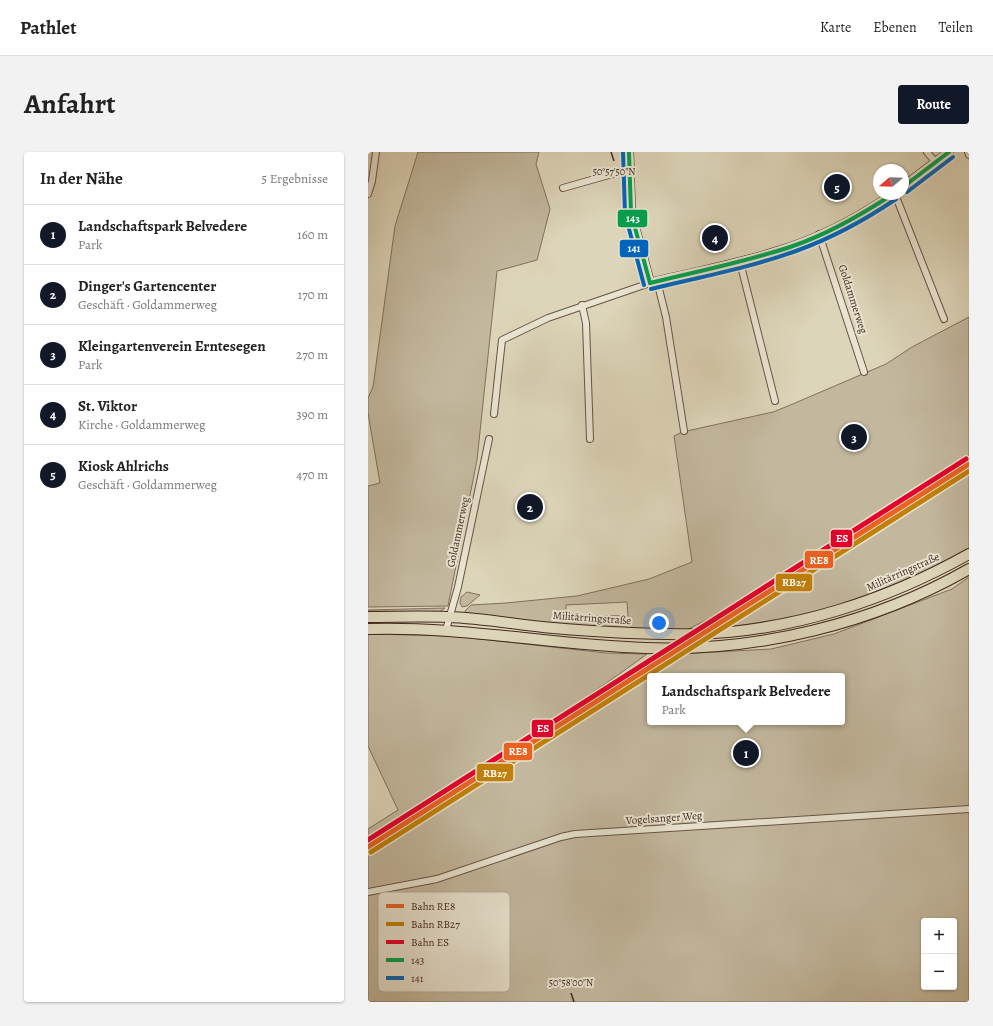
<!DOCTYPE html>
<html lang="de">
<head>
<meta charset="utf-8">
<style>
  :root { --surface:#fff; --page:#f2f2f2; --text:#222; --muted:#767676; --line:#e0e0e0; --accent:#111827 }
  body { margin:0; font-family:Alegreya,serif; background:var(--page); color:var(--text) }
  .controls { position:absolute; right:12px; bottom:12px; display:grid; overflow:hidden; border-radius:4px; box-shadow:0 1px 3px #0004 }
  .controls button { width:36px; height:36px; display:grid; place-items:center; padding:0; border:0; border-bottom:1px solid var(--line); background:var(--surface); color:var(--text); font:20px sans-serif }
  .compass { position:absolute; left:505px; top:12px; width:36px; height:36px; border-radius:50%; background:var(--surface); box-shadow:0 1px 3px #0004; rotate:251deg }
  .you { position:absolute; left:291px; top:471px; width:14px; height:14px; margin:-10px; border:3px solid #fff; border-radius:50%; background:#1a73e8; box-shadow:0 0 0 6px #1a73e833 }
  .badge { display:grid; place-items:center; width:26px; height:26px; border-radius:50%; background:var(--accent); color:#fff; font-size:13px; font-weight:700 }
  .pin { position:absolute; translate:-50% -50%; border:2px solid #fff; box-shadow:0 1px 4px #0006 }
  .popup { position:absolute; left:279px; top:521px; width:198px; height:52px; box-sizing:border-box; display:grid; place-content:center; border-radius:4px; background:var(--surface); filter:drop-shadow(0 1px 3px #0005); font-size:13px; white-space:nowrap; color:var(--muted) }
  .popup b { font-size:15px; color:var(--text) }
  .popup::after { content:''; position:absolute; left:50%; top:100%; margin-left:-8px; border:8px solid transparent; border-top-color:var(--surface) }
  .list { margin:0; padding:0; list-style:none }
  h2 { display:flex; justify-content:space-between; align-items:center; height:52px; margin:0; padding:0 16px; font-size:17px }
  h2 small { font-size:13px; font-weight:400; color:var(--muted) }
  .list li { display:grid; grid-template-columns:26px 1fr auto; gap:12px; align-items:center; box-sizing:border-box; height:60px; padding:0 16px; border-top:1px solid var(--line) }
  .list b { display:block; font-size:15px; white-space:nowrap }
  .list p { margin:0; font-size:13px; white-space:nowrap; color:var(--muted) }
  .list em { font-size:13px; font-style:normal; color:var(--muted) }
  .map { position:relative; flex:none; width:601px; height:850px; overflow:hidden; border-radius:4px }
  header { display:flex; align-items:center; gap:24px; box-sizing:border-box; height:56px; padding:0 20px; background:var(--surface); border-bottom:1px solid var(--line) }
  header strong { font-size:19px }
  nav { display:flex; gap:22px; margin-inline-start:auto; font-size:14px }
  .intro { display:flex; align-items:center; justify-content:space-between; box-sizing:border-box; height:96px; padding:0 24px }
  h1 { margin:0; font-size:28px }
  .button { padding:10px 18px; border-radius:4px; background:var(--accent); color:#fff; font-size:14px; font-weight:700 }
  main { display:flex; gap:24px; padding:0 24px }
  aside { flex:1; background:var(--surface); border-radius:4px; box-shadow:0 1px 3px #0004 }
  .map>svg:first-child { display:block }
  .green { fill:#c3b89e; stroke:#82705e; fill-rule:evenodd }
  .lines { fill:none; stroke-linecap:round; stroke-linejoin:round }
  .street-casing { stroke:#695344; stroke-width:8 }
  .secondary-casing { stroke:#42281d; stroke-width:10 }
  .primary-casing { stroke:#42281d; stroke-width:12 }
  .street { stroke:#e9e4d2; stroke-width:6 }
  .secondary { stroke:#e9e4d2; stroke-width:9 }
  .primary { stroke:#ddd5b9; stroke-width:10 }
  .bus-1-casing { stroke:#e9e4d2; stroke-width:7 }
  .bus-2-casing { stroke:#e9e4d2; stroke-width:7 }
  .bus-1 { stroke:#03a04e; stroke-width:4 }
  .bus-2 { stroke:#0065bd; stroke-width:4 }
  .rail-1-casing { stroke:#e9e4d2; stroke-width:8 }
  .rail-2-casing { stroke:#e9e4d2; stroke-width:8 }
  .rail-3-casing { stroke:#e9e4d2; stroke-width:8 }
  .rail-1 { stroke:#e96222; stroke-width:5 }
  .rail-2 { stroke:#c18009; stroke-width:5 }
  .rail-3 { stroke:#e4002b; stroke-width:5 }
  .ticks { fill:none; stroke:#42281d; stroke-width:1.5 }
  .labels { text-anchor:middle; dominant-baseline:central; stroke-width:4; stroke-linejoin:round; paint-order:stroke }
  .street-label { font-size:11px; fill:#42281d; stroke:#e9e4d2 }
  .key { fill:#e9e4d2; stroke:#b7ac9c; stroke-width:1 }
  .key-label { font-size:11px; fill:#42281d }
  .ticks-label { font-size:10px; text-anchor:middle; fill:#42281d; stroke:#e9e4d2; stroke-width:4; stroke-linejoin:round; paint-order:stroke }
  .line-badge { stroke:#e9e4d2; stroke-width:1.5 }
  .badge-label { font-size:11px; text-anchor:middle; font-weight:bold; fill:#fff }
</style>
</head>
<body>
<header>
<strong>Pathlet</strong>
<nav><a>Karte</a><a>Ebenen</a><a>Teilen</a></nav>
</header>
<div class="intro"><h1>Anfahrt</h1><a class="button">Route</a></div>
<main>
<aside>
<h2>In der Nähe<small>5 Ergebnisse</small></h2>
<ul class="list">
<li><span class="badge">1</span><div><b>Landschaftspark Belvedere</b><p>Park</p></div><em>160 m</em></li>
<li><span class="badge">2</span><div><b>Dinger's Gartencenter</b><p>Geschäft · Goldammerweg</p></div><em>170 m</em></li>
<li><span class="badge">3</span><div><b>Kleingartenverein Erntesegen</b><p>Park</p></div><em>270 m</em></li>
<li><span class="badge">4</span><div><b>St. Viktor</b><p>Kirche · Goldammerweg</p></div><em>390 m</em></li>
<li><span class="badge">5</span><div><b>Kiosk Ahlrichs</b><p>Geschäft · Goldammerweg</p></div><em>470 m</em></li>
</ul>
</aside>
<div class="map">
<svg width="601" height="850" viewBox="0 0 601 850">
  <rect width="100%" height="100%" fill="#ddd5b9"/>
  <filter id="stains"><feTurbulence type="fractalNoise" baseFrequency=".005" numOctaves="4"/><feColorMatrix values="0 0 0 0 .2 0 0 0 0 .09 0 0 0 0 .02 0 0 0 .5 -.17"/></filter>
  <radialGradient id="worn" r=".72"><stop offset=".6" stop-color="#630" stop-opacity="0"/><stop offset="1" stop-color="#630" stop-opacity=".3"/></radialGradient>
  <!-- green -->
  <g class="green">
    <polygon points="50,0 171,0 168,12 182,57 169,108 129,119 109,308 80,454 0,455 0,334 12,331 0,261 0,246 5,235 27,74"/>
    <path d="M601 165V303L349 463 314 480 189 472 98 462 97 459 103 453 138 451 209 444 281 427 324 410 306 284 314 280 405 260 420 254 518 212 544 195ZM259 450 260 464 198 463V453Z"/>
    <path d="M601 317V396C527 444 437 466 351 476L415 434 423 439 428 437 419 431 486 391Z"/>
    <path d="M601 425V850H0V700L310 502 403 497 466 482 584 437ZM282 524H474V570H282ZM556 769H586V835H556Z"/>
    <polygon points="99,440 112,443 99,454 94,455 92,451 93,445"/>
    <polygon points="77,456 71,460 0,459 0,458"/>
    <path d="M0 482 85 484 238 501 279 502C189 568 94 626 0 686V677L30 658 0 594Z"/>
  </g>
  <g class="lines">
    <!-- street casing -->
    <g class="street-casing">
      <g id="street">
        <polyline points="559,0 568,11"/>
        <polyline points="600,0 601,3"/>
        <polyline points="195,36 262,17"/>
        <polyline points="0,42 4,29 8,0"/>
        <polyline points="527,42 576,167"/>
        <polyline points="451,82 496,220"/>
        <polyline points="372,110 407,249"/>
        <polyline points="289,129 298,165 316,279"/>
        <polyline points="214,153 218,171 222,287"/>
        <polyline points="126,262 134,188 180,166 282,131"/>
        <polyline points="78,478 90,435 121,287"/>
        <polyline points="0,740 69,727 193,685 207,682 601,657"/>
      </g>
    </g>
    <!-- secondary casing -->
    <g class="secondary-casing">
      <g id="secondary">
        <path d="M261 0 263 61 282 131C325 120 368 113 410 99 450 87 490 66 525 42"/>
        <polyline points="535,35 581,0"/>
      </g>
    </g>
    <!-- primary casing -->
    <g class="primary-casing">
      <g id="primary">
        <path d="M0 465C27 465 54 464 80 465 115 466 150 473 185 476 233 480 282 483 330 482 425 479 519 448 601 402"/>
        <path d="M0 477C93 474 185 493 277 496 389 500 505 472 601 417"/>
      </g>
    </g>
    <!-- street -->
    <use href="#street" class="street"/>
    <!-- secondary -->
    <use href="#secondary" class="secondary"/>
    <!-- primary -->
    <use href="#primary" class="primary"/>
    <!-- bus-1 casing -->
    <g class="bus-1-casing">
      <g id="bus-1">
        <polyline points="261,0 263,61 282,131"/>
        <polyline points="535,35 581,0"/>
        <path d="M282 131C330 119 378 110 425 94 460 82 493 63 525 42"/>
      </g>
    </g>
    <!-- bus-2 casing -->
    <g class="bus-2-casing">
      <g id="bus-2">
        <polyline points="255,0 257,62 276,133"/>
        <polyline points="539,40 585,5"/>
        <path d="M283 137C332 125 381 116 428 99 464 86 497 68 528 47"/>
      </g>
    </g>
    <!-- bus-1 -->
    <use href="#bus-1" class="bus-1"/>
    <!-- bus-2 -->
    <use href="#bus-2" class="bus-2"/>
    <!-- rail-1 casing -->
    <g class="rail-1-casing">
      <polyline id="rail-1" points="0,695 601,312"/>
    </g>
    <!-- rail-2 casing -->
    <g class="rail-2-casing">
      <polyline id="rail-2" points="3,700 601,319"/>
    </g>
    <!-- rail-3 casing -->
    <g class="rail-3-casing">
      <polyline id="rail-3" points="0,688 598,307"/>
    </g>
    <!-- rail-1 -->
    <use href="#rail-1" class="rail-1"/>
    <!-- rail-2 -->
    <use href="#rail-2" class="rail-2"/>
    <!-- rail-3 -->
    <use href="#rail-3" class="rail-3"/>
  </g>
  <!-- ticks -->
  <path class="ticks" d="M243 0 246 9M203 841 206 850"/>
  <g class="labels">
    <!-- street labels -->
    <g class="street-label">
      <text transform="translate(485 147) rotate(72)">Goldammerweg</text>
      <text transform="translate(90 380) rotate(-78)">Goldammerweg</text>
      <text transform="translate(535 420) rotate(-24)">Militärringstraße</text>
      <text transform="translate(224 466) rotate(4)">Militärringstraße</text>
      <text transform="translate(296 666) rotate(-4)">Vogelsanger Weg</text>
    </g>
  </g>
  <!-- legend -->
  <rect x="10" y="740" width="132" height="100" rx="6" class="key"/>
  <rect x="18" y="752" width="18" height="4" fill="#e96222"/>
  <rect x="18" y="770" width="18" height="4" fill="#c18009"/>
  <rect x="18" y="788" width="18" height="4" fill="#e4002b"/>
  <rect x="18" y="806" width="18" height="4" fill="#03a04e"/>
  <rect x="18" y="824" width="18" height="4" fill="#0065bd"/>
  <g class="key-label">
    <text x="43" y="758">Bahn RE8</text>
    <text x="43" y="776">Bahn RB27</text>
    <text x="43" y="794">Bahn ES</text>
    <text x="43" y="812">143</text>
    <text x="43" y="830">141</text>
  </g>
  <g class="ticks-label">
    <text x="246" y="23">50°57'50"N</text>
    <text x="203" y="834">50°58'00"N</text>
  </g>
  <g class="line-badge">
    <rect x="249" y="57" width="31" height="19" rx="4" fill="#03a04e"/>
    <rect x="251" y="87" width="30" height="19" rx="4" fill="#0065bd"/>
    <rect x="462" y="377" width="23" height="19" rx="4" fill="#e4002b"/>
    <rect x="436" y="398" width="30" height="19" rx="4" fill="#e96222"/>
    <rect x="407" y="421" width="38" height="19" rx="4" fill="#c18009"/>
    <rect x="163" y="567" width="23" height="19" rx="4" fill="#e4002b"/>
    <rect x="135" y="590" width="30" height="19" rx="4" fill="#e96222"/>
    <rect x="108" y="611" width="38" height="19" rx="4" fill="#c18009"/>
  </g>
  <g class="badge-label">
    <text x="265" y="70">143</text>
    <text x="266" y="100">141</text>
    <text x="474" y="390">ES</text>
    <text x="451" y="412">RE8</text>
    <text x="426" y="434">RB27</text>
    <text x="175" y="580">ES</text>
    <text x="150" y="603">RE8</text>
    <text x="127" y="625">RB27</text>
  </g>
  <rect width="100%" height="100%" filter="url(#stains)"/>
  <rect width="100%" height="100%" fill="url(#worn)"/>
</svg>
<div class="controls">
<button>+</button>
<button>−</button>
</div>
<svg class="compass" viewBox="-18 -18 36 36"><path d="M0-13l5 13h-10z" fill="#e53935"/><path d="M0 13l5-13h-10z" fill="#767676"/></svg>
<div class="you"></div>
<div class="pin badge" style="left:378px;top:601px">1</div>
<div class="popup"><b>Landschaftspark Belvedere</b>Park</div>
<div class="pin badge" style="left:162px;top:355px">2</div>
<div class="pin badge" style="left:486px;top:285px">3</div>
<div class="pin badge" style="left:347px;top:86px">4</div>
<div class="pin badge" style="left:469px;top:35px">5</div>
</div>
</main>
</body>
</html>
